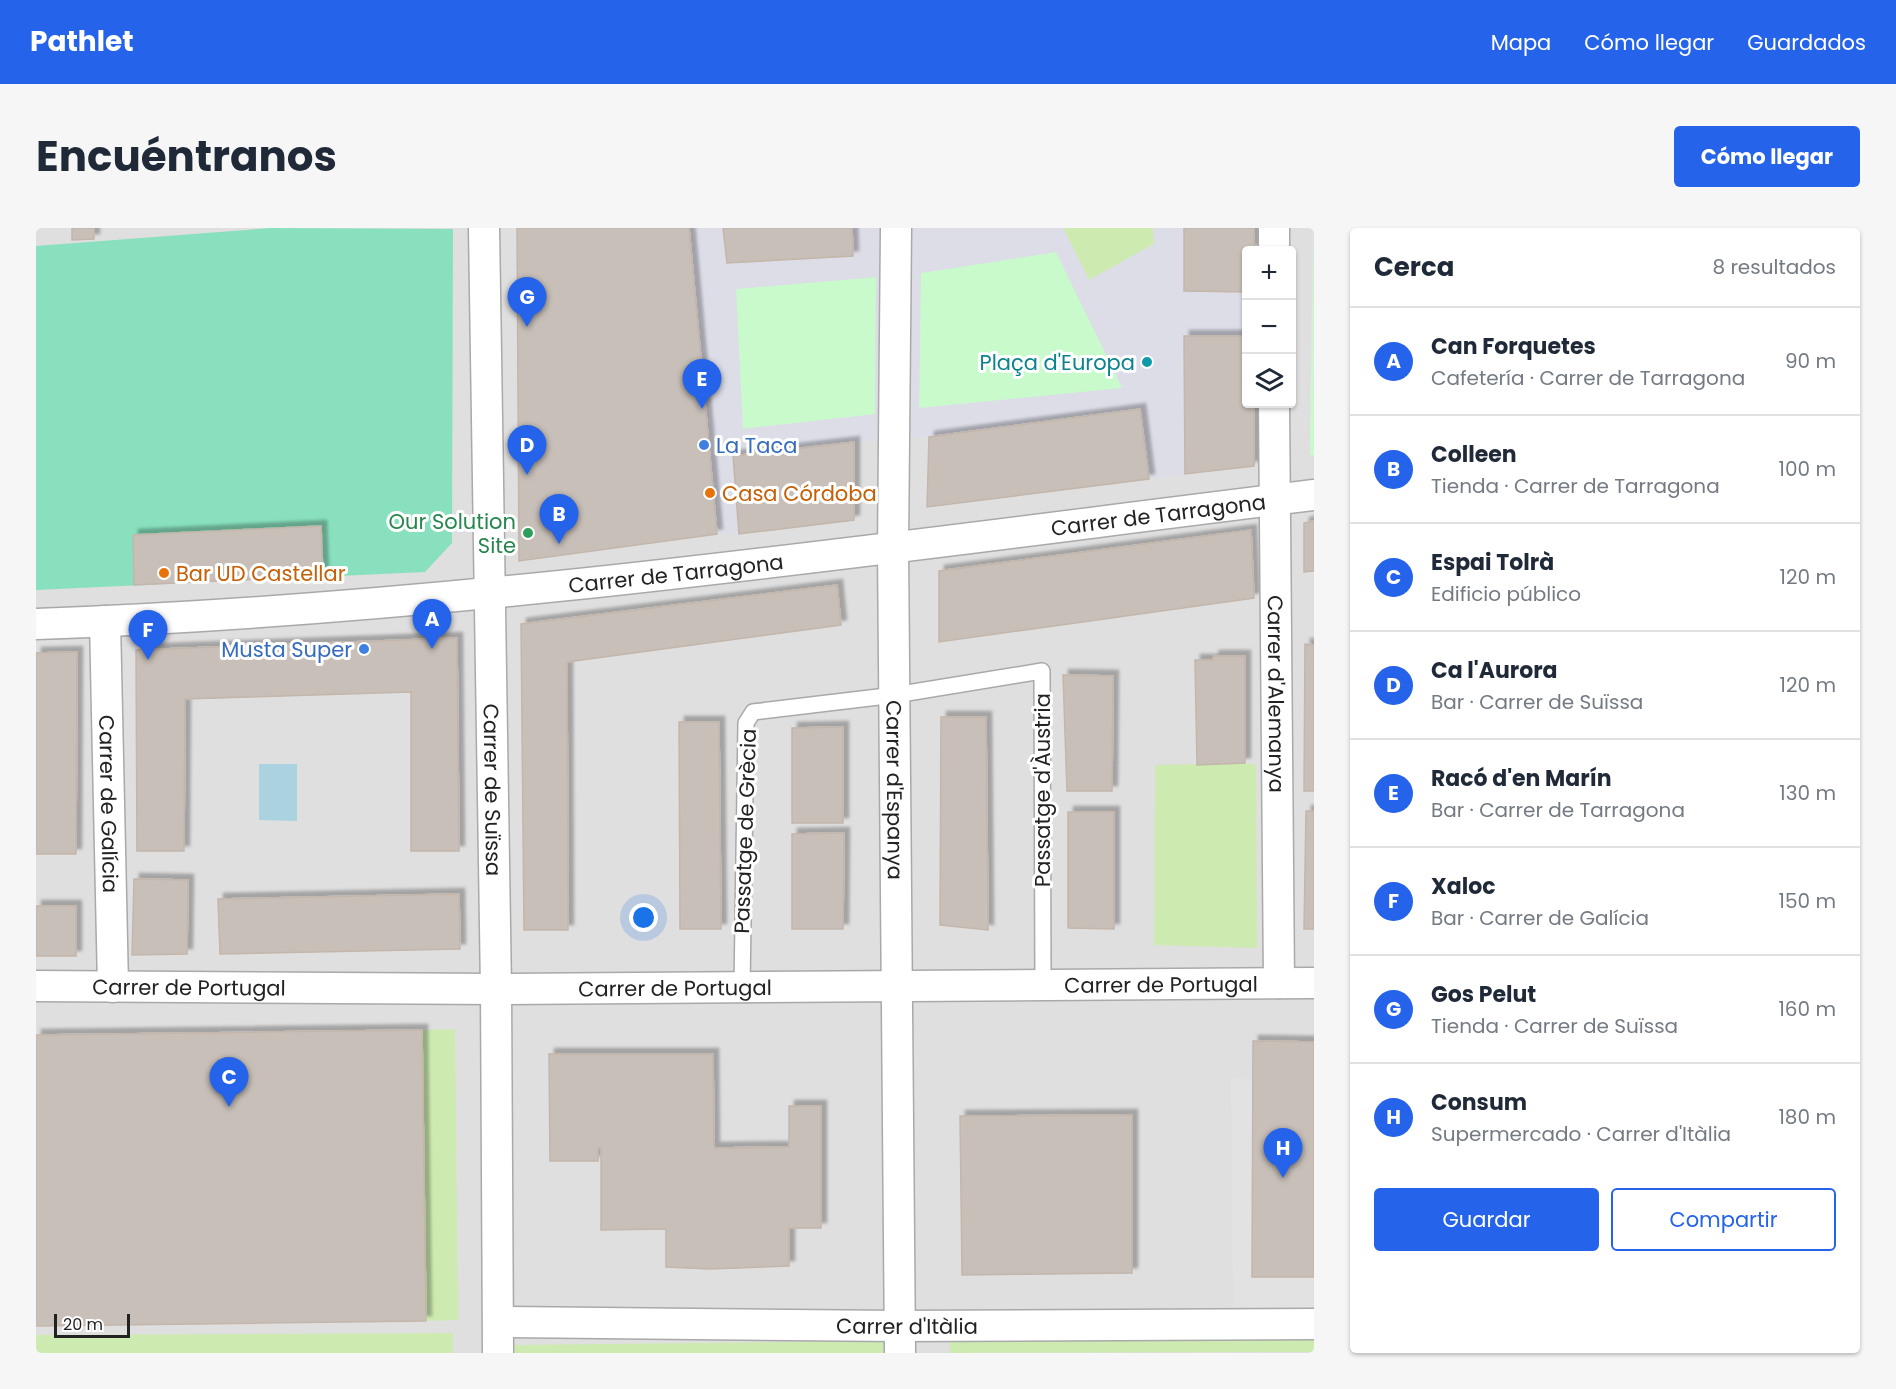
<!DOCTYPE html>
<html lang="es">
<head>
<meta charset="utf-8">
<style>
  :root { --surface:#fff; --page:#f6f6f7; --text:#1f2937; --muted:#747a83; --line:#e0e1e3; --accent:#2563eb }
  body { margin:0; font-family:Poppins,sans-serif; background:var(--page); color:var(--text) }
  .controls { position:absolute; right:18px; top:18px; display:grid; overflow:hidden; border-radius:6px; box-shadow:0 2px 4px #0004 }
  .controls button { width:54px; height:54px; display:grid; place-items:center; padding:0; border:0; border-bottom:2px solid var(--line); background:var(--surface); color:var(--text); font:30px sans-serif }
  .scale { position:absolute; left:18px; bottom:15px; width:76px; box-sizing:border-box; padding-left:6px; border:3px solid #222; border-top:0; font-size:16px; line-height:21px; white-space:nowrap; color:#222; -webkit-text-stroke:4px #fff; paint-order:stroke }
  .you { position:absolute; left:608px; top:690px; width:21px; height:21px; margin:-15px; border:4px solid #fff; border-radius:50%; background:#1a73e8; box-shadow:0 0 0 9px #1a73e833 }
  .badge { display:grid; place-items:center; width:39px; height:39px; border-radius:50%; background:var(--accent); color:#fff; font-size:20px; font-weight:700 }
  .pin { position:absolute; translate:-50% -50px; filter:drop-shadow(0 2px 3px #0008) }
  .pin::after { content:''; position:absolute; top:32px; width:21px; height:18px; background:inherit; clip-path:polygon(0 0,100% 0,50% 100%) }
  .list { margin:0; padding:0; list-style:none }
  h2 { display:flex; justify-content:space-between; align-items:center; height:78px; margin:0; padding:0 24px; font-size:26px }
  h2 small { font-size:20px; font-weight:400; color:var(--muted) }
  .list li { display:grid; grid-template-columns:39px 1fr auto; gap:18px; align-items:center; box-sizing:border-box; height:108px; padding:0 24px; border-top:2px solid var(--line) }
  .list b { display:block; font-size:22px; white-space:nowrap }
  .list p { margin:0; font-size:20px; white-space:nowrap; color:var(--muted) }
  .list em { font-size:20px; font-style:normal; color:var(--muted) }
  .actions { display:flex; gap:12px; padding:18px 24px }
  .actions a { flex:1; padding:14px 0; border:2px solid var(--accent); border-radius:6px; text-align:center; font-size:21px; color:var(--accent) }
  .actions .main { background:var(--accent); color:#fff }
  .icon { flex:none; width:33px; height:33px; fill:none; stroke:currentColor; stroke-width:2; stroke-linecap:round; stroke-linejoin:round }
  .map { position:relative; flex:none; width:1278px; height:1125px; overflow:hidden; border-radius:6px }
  header { display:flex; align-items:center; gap:36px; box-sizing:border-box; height:84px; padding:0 30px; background:var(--accent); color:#fff }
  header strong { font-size:28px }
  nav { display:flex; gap:33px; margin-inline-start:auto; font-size:21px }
  .intro { display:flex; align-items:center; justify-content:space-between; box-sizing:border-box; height:144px; padding:0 36px }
  h1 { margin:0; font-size:42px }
  .button { padding:15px 27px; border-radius:6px; background:var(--accent); color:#fff; font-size:21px; font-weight:700 }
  main { display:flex; gap:36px; padding:0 36px }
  aside { flex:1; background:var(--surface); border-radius:6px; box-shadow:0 2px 4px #0004 }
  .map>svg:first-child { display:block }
  .residential { fill:#e0dfdf; fill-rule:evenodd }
  .grass { fill:#cdebb0 }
  .park { fill:#c8facc }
  .pitch { fill:#88e0be }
  .parking { fill:#e2e2e2 }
  .plaza { fill:#dddde8; fill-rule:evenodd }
  .water { fill:#aad3df }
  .building { fill:#c7bfb8; stroke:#c4b6ab; stroke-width:1.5; filter:url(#shadow) }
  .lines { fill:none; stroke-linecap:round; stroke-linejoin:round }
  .service-casing { stroke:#a9a9a9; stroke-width:18 }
  .minor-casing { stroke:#a9a9a9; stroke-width:33 }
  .service { stroke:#fff; stroke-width:15 }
  .minor { stroke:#fff; stroke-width:30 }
  .culture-dot { fill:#0f9aa8; stroke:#fff; stroke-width:2 }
  .shop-dot { fill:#3f7fe0; stroke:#fff; stroke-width:2 }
  .food-dot { fill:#e8710a; stroke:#fff; stroke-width:2 }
  .leisure-dot { fill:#2e9e5b; stroke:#fff; stroke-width:2 }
  .labels { text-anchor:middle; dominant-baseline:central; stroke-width:6; stroke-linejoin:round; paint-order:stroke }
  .culture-label { font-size:21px; fill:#0d838f; stroke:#fff; text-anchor:end }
  .shop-label { font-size:21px; fill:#366cbe; stroke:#fff; text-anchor:start }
  .food-label { font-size:21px; fill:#c56008; stroke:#fff; text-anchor:start }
  .street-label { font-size:21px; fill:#222; stroke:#fff }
  .leisure-label { font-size:21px; fill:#27864d; stroke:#fff; text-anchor:end }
</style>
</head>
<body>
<header>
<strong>Pathlet</strong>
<nav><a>Mapa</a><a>Cómo llegar</a><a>Guardados</a></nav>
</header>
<div class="intro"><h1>Encuéntranos</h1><a class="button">Cómo llegar</a></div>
<main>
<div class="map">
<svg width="1278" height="1125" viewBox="0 0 1278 1125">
  <defs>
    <filter id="shadow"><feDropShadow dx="5.5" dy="-5.5" stdDeviation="1.5" flood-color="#0004"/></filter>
  </defs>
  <rect width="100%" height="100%" fill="#f2efe9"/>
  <!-- residential -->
  <path class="residential" d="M0 0H1278V1125H0ZM1210 22H1256V176H1210Z"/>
  <!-- grass -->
  <g class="grass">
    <polygon points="1027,0 1117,0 1118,16 1053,52"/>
    <polygon points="1209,535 1220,537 1221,720 1118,717 1119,537"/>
    <polygon points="419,801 422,1092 390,1093 386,802"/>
    <polygon points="417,1105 417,1125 0,1125 0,1107"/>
    <polygon points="914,1111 1278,1111 1278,1124 914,1125"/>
    <polygon points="855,1113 855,1125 476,1125 476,1117"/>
  </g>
  <!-- park -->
  <g class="park">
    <polygon points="1277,0 1278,227 1274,227"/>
    <polygon points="1020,24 1087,160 883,181 884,45"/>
    <polygon points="840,49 839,187 706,201 700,61"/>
  </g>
  <!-- pitch -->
  <polygon class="pitch" points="235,0 417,1 416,315 389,344 0,362 0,18"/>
  <!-- parking -->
  <polygon class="parking" points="1195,849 1216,852 1216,1048 1278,1049 1278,1079 1197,1079"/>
  <!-- plaza -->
  <path class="plaza" d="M653 0H687L692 35 817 28 816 0H1027L1053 52 1118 16 1117 0H1148V63L1210 65V108H1148L1149 247 1113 251 1103 181 893 209 818 214 697 228 703 306H682ZM1020 24 1086 160 883 180 885 45ZM840 49 839 186 707 201 700 61Z"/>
  <!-- water -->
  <polygon class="water" points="223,536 261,536 261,593 223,592"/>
  <!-- building -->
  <g class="building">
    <polygon points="36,0 58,0 58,11 36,12"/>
    <polygon points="481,0 653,0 681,306 483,333"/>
    <polygon points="687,0 816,0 817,28 691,35"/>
    <polygon points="1148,0 1218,0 1218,22 1210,22 1210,64 1148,63"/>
    <polygon points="1148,108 1210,108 1210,176 1218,176 1218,238 1149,246"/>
    <polygon points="1104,181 1113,251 891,279 893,209"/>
    <polygon points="818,214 818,292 703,306 697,228"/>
    <polygon points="1278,293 1278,343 1268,344 1268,295"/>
    <polygon points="285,298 287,348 98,357 97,307"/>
    <polygon points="1215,302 1218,370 903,414 903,343"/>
    <polygon points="801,357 805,397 531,434 532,702 488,702 485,396"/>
    <polygon points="421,410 423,623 375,623 375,464 149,471 148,623 101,623 100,422"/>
    <polygon points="1269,416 1278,417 1278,563 1268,563"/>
    <polygon points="41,424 40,626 0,626 0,425"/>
    <polygon points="1178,428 1209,428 1209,535 1161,537 1159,432 1177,432"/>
    <polygon points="1027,447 1077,448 1076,563 1031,563"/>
    <polygon points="905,489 950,489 952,702 904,697"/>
    <polygon points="643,494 683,494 685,701 644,701"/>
    <polygon points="807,499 807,595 756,595 756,500"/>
    <polygon points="1270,583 1278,583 1278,701 1268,701"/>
    <polygon points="1032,584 1078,584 1078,701 1032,700"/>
    <polygon points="808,605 807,701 756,701 756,606"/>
    <polygon points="98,651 152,652 151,726 96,727"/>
    <polygon points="423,666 424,721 184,726 182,671"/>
    <rect x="0" y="678" width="40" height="50"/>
    <polygon points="386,802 390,1093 0,1098 0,807"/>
    <polygon points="1217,813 1278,814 1278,1049 1216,1049"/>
    <polygon points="513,826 677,826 678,920 753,919 753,878 785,878 785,1000 753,1000 753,1038 674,1041 630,1039 630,1001 565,1002 565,920 562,920 562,933 514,933"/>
    <polygon points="1096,887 1096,1045 926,1047 924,888"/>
  </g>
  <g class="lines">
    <!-- service casing -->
    <g class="service-casing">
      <polyline id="service" points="706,760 710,495 717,484 859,467 1006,443 1007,758"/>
    </g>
    <!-- minor casing -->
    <g class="minor-casing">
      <g id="minor">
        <path id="s1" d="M448 0 460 761 462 1125"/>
        <path id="s2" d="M860 0 857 320 864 1125"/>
        <polyline points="1238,0 1238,22"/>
        <path id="s3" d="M1238 176 1243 755"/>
        <path id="s4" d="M69 393 77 759"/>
        <path id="s5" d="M0 396C428 381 853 319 1278 267"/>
        <path id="s6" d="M0 758 460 761 1278 755"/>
        <path id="s7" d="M463 1094 863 1098 1278 1096"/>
      </g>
    </g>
    <!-- service -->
    <use href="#service" class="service"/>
    <!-- minor -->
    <use href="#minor" class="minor"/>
  </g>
  <!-- markers -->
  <circle class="culture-dot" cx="1111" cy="134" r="6"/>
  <g class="shop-dot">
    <circle cx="668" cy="217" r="6"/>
    <circle cx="328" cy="421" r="6"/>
  </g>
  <g class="food-dot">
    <circle cx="674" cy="265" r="6"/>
    <circle cx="128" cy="345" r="6"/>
  </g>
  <circle class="leisure-dot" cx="492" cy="305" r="6"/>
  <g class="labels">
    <!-- culture labels -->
    <g class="culture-label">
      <text x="1099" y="134">Plaça d'Europa</text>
    </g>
    <!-- shop labels -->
    <g class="shop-label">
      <text x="680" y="217">La Taca</text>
      <text x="316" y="421" text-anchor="end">Musta Super</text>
    </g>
    <!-- food labels -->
    <g class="food-label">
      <text x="686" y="265">Casa Córdoba</text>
      <text x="140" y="345">Bar UD Castellar</text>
    </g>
    <!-- street labels -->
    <g class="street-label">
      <text stroke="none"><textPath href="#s5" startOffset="1128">Carrer de Tarragona</textPath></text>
      <text stroke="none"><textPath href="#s5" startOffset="642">Carrer de Tarragona</textPath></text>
      <text stroke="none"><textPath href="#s3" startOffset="290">Carrer d'Alemanya</textPath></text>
      <text stroke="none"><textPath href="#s2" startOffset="562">Carrer d'Espanya</textPath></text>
      <text transform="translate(1006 562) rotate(-90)">Passatge d'Àustria</text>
      <text stroke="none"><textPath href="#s1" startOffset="562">Carrer de Suïssa</textPath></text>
      <text stroke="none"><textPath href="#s4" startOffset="183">Carrer de Galícia</textPath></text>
      <text transform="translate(709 603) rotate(-88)">Passatge de Grècia</text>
      <text stroke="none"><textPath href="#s6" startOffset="1125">Carrer de Portugal</textPath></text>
      <text stroke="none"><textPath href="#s6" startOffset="153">Carrer de Portugal</textPath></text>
      <text stroke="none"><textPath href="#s6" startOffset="639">Carrer de Portugal</textPath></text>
      <text stroke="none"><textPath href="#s7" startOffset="408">Carrer d'Itàlia</textPath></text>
    </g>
    <!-- leisure labels -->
    <g class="leisure-label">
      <text x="480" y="293">Our Solution<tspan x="480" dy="24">Site</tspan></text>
    </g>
  </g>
</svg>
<div class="controls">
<button>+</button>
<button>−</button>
<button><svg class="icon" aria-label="layers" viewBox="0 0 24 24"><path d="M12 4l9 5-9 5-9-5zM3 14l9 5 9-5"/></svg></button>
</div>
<div class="scale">20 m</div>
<div class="you"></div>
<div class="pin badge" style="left:396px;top:421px">A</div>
<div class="pin badge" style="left:523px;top:316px">B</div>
<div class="pin badge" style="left:193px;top:879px">C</div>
<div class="pin badge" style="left:491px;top:247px">D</div>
<div class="pin badge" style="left:666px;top:181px">E</div>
<div class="pin badge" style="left:112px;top:432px">F</div>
<div class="pin badge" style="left:491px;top:99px">G</div>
<div class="pin badge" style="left:1247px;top:950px">H</div>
</div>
<aside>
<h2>Cerca<small>8 resultados</small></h2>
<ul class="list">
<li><span class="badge">A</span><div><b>Can Forquetes</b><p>Cafetería · Carrer de Tarragona</p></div><em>90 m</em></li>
<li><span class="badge">B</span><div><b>Colleen</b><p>Tienda · Carrer de Tarragona</p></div><em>100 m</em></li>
<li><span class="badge">C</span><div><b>Espai Tolrà</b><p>Edificio público</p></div><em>120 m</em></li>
<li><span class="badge">D</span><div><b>Ca l'Aurora</b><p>Bar · Carrer de Suïssa</p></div><em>120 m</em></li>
<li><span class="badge">E</span><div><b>Racó d'en Marín</b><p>Bar · Carrer de Tarragona</p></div><em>130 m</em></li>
<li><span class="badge">F</span><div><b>Xaloc</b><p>Bar · Carrer de Galícia</p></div><em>150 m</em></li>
<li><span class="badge">G</span><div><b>Gos Pelut</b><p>Tienda · Carrer de Suïssa</p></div><em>160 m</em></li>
<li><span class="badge">H</span><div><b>Consum</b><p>Supermercado · Carrer d'Itàlia</p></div><em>180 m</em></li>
</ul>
<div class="actions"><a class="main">Guardar</a><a>Compartir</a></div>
</aside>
</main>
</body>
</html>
